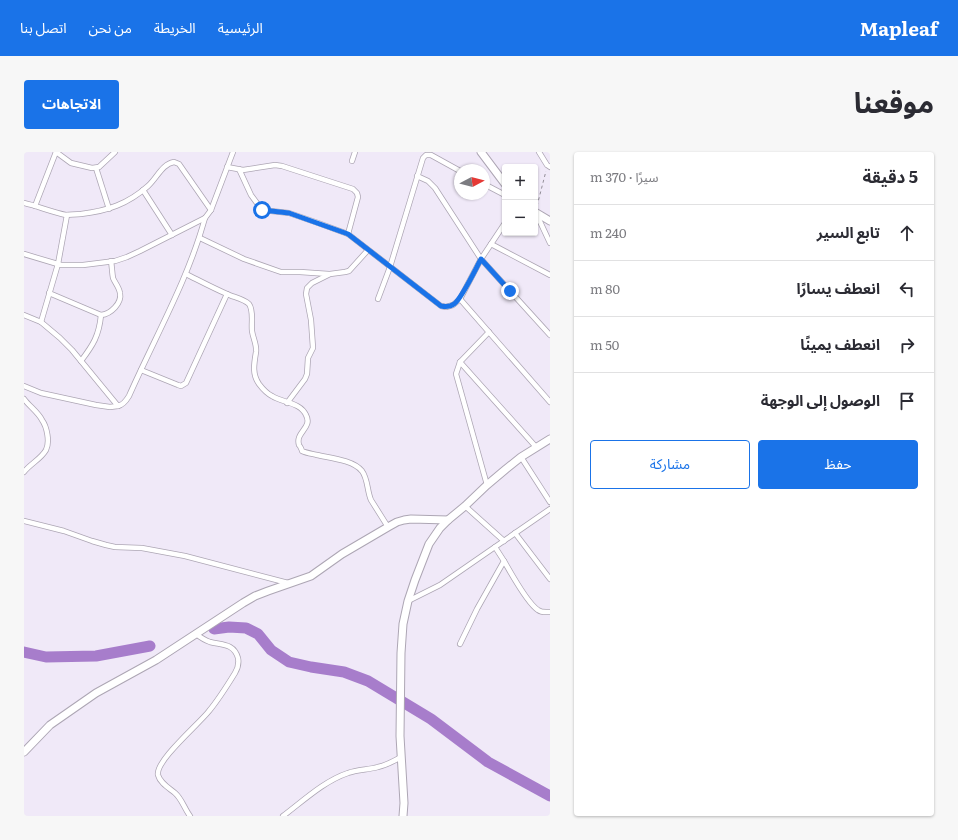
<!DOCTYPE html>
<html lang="ar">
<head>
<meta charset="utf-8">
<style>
  :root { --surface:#fff; --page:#f7f7f7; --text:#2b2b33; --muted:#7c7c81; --line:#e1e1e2; --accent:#1a73e8 }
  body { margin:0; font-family:Literata,"Noto Sans Arabic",serif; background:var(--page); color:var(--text); direction:rtl }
  .controls { position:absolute; right:12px; top:12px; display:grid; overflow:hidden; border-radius:4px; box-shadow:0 1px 3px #0004 }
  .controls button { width:36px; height:36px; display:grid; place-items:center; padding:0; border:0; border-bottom:1px solid var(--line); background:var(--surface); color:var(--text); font:20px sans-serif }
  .compass { position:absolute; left:430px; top:12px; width:36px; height:36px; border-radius:50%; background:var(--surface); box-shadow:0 1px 3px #0004; rotate:83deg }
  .stop { position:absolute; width:12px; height:12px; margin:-9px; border:3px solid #1a73e8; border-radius:50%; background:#fff }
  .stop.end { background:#1a73e8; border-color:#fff; box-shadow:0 1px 4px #0008 }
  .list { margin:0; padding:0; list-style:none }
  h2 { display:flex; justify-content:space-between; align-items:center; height:52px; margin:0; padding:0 16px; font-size:17px }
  h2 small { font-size:13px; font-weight:400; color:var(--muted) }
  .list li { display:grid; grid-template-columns:26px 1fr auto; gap:12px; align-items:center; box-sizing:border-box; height:56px; padding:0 16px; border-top:1px solid var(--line) }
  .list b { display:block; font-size:15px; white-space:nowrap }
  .list em { font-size:13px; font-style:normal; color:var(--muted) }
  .actions { display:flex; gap:8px; padding:12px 16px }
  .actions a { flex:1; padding:9px 0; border:1px solid var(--accent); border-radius:4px; text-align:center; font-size:14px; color:var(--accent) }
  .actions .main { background:var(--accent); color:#fff }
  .icon { flex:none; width:22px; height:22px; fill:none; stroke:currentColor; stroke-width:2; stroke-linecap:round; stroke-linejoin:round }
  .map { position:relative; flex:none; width:526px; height:664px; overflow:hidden; direction:ltr; border-radius:4px }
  header { display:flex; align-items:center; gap:24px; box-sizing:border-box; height:56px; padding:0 20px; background:var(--accent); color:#fff }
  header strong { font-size:19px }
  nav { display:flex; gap:22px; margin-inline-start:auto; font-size:14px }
  .intro { display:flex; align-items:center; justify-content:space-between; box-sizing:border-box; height:96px; padding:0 24px }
  h1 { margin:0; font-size:28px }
  .button { padding:10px 18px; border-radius:4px; background:var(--accent); color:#fff; font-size:14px; font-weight:700 }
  main { display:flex; gap:24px; padding:0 24px }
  aside { flex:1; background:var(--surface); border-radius:4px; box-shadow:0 1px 3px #0004 }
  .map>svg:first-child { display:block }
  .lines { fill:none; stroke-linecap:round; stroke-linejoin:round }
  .river { stroke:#a77dcb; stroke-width:11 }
  .street-casing { stroke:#ada6b4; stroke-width:6 }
  .secondary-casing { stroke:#ada6b4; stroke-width:9 }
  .path { stroke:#938e98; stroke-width:1; stroke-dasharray:3 3; stroke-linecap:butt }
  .street { stroke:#fff; stroke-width:4.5 }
  .secondary { stroke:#fff; stroke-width:7 }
  .route { stroke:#1a73e8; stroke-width:5 }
</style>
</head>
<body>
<header>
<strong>Mapleaf</strong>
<nav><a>الرئيسية</a><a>الخريطة</a><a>من نحن</a><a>اتصل بنا</a></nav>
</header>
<div class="intro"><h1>موقعنا</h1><a class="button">الاتجاهات</a></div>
<main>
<aside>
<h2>5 دقيقة<small>سيرًا · 370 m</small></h2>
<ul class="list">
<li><svg class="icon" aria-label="ahead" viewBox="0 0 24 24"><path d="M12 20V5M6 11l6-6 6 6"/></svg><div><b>تابع السير</b></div><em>240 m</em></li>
<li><svg class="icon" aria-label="left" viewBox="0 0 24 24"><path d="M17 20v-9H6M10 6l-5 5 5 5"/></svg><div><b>انعطف يسارًا</b></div><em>80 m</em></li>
<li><svg class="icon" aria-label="right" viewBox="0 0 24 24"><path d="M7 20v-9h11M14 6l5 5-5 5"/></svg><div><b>انعطف يمينًا</b></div><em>50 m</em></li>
<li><svg class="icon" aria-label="arrive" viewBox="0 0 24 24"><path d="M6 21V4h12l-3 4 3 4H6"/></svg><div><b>الوصول إلى الوجهة</b></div></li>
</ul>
<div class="actions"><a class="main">حفظ</a><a>مشاركة</a></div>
</aside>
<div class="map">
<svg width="526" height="664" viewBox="0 0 526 664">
  <rect width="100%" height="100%" fill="#f0e9f8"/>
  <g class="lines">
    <!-- river -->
    <g class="river">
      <polyline points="190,477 205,475 222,476 234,482 247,498 265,510 287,515 320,520 344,529 407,567 464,610 526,644"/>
      <polyline points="0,500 22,505 72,504 126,494"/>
    </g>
    <!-- street casing -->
    <g class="street-casing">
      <g id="street">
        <polyline points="32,0 47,11 68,16 75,15 91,0"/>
        <polyline points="515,0 523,13 526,15"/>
        <polyline points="328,9 331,0"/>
        <polyline points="203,15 219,18 251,13 258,14 329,37 333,41 334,45 324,82"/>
        <polyline points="72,16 85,57"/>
        <polyline points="215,17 227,43 238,58 265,61 294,71 324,82 417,154 422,155 429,153 436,147 457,107 481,71"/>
        <polyline points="393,24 404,29 411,36 457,107 526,183"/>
        <polyline points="460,32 481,43"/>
        <polyline points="119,38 148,83"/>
        <path d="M0 51C13 54 28 60 42 63 46 63 52 62 57 62 83 59 104 52 124 34 133 26 138 12 150 10L155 12 187 58"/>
        <polyline points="11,54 32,0"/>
        <polyline points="512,61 526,91"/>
        <polyline points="176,86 220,107 257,120 276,120 305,122"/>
        <polyline points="467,92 526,123"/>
        <polyline points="0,102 37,113 59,113 91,109 103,105 116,99 181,66 187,58 209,0"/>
        <path d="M162 122C176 129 189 136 203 142 209 145 220 147 225 152 230 159 227 171 228 179 229 186 233 193 232 200 230 212 228 222 235 232 238 236 244 242 248 244 259 251 276 250 282 263 289 276 271 280 275 293 276 294 278 298 278 299 282 301 289 302 293 303 306 306 329 308 338 319 344 327 343 339 347 348L364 375"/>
        <path d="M25 141 77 163C87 162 98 151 96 141 95 135 91 131 89 126 88 120 88 115 87 109"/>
        <polyline points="354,147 366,115 399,6 402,3 407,3 436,19"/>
        <polyline points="436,147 526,250"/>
        <path d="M0 163 17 170 36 186 48 198 94 254C99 253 102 249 105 244 131 185 164 128 181 66"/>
        <polyline points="17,170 34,112 43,63"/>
        <path d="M57 209C69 193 75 184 77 163"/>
        <polyline points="436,210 512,295"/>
        <polyline points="117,218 154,233 157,234 162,231 203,142"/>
        <polyline points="0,234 17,241 72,253 86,255 94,254"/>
        <path d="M0 247C5 254 14 260 18 268 23 275 26 290 22 298 17 307 6 312 0 320"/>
        <polyline points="263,251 281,227 283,222 284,206 289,196 287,168 282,142 283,136 288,131 306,122 321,120 325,119 344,98"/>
        <polyline points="497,305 526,350"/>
        <polyline points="463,333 432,222 436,210 465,180"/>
        <polyline points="441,354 480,389"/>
        <polyline points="0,369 40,379 68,389 82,393 91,395 118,396 161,404 264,431"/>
        <polyline points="491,381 526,427"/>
        <path d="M480 409C487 421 503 451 514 458 518 461 522 460 526 460"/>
        <polyline points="384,449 416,433 526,357"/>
        <polyline points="436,492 453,457 480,409 471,395"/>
        <path d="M166 664C160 656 158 647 151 641 145 636 136 631 134 623 131 609 176 571 185 559 195 547 203 534 211 521 214 516 215 511 214 506 210 491 197 493 186 490 180 488 176 485 172 482"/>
        <path d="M259 664C279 649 300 629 324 621 334 617 344 618 354 615 363 613 370 609 377 605"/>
      </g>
    </g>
    <!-- secondary casing -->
    <g class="secondary-casing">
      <g id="secondary">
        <polyline points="457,0 481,32"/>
        <polyline points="511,60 526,69"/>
        <polyline points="0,600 26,573 72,541 132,508 219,451 231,444 244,439 287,424 318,402 364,375 373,370 380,368 387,367 424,368"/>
        <polyline points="379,664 380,651 376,584 377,501 379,472 384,449 391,428 405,392 416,376 424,368 441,354 463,333 482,317 497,305 526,287"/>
      </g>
    </g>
    <!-- path -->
    <polyline class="path" points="513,54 522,19"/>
    <!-- street -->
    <use href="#street" class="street"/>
    <!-- secondary -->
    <use href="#secondary" class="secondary"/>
  </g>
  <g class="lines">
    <!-- route -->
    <path class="route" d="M238 58 265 61 324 82 417 154C422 155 426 155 430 152 438 146 451 118 457 107L486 139"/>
  </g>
</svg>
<div class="controls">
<button>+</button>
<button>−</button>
</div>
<svg class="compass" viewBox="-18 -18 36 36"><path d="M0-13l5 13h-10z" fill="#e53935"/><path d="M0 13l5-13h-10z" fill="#7c7c81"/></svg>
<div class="stop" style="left:238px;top:58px"></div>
<div class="stop end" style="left:486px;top:139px"></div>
</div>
</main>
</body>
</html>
